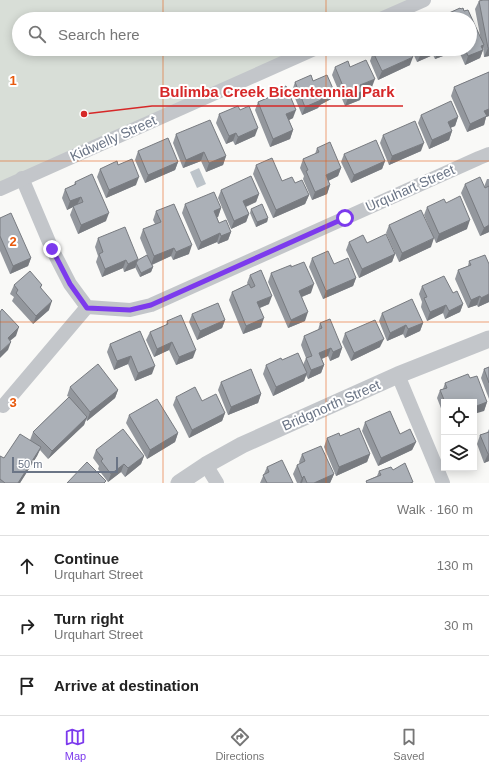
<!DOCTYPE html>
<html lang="en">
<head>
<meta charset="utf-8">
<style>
  :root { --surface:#fff; --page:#f6f6f6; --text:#222; --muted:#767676; --line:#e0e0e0; --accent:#7c3aed }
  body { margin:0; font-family:Helvetica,sans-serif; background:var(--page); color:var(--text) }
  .controls { position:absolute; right:12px; bottom:12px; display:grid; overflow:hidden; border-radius:0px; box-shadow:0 2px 10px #0003 }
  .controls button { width:36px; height:36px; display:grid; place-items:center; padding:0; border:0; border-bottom:1px solid var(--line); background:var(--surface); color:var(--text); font:20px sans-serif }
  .scale { position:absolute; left:12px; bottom:10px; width:106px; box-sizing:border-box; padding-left:4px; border:2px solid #6b7586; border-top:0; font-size:11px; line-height:14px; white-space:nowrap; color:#6b7586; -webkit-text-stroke:3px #fff; paint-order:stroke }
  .stop { position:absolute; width:12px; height:12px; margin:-9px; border:3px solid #7c3aed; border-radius:50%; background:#fff }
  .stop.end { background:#7c3aed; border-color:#fff; box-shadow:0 1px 4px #0008 }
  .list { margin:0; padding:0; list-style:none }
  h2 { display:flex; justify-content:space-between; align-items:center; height:52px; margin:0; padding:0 16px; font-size:17px }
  h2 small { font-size:13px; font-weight:400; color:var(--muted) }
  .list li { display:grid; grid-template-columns:26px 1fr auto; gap:12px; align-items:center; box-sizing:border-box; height:60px; padding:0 16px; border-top:1px solid var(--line) }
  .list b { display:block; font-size:15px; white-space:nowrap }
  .list p { margin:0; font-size:13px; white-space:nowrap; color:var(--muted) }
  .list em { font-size:13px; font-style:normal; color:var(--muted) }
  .icon { flex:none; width:22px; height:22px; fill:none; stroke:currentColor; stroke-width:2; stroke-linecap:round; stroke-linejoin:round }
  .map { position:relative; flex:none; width:489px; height:483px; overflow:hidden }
  .search { position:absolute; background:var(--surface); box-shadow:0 2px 10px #0003; left:12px; right:12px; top:12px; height:44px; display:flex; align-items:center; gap:10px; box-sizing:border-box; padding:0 14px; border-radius:22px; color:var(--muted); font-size:15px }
  .sheet { height:232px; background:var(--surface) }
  nav { display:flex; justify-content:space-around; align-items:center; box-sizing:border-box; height:56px; border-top:1px solid var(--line); background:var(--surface); font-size:11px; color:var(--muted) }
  nav a { display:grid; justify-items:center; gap:2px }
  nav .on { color:var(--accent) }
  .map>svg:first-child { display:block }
  .green { fill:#d8ded7 }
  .water { fill:#bdc4ca }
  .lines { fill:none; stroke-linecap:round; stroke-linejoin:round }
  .minor { stroke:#c3c6ca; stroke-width:14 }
  .tertiary { stroke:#c3c6ca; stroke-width:17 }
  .wall { fill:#93979d }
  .shaded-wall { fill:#787b80 }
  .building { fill:#abb0b7; stroke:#787b80 }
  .route { stroke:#7c3aed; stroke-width:5 }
  .grid { fill:none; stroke:#e8590c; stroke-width:1; stroke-opacity:0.55 }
  .labels { text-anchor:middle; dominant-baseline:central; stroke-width:4; stroke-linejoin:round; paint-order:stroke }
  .street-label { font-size:14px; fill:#6b7586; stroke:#fff }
  .grid-label { font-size:13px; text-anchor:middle; font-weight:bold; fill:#e8590c; stroke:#fff; stroke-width:4; stroke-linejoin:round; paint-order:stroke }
  .leader { fill:none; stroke:#d62828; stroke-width:1.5 }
  .callout-dot { fill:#d62828; stroke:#fff; stroke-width:1.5 }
  .callout-label { font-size:15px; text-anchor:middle; font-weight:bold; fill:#d62828; stroke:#fff; stroke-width:4; stroke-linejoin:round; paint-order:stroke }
</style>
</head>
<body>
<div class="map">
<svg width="489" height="483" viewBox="0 0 489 483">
  <rect width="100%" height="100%" fill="#f9f9f7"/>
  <!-- green -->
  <polygon class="green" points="0,0 424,0 381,19 19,19 19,49 314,49 0,189"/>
  <!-- water -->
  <polygon class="water" points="199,168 206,184 197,188 190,172"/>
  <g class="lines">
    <!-- minor -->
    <g class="minor">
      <polyline points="381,19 424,0"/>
      <polyline points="22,178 52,249 70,284 87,307 130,310 151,305 479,158 489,154"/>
      <polyline points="0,189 314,49"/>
      <polyline points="398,375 443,483"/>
      <polyline points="3,406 87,307"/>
      <polyline points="206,465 217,483"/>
    </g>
    <!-- tertiary -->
    <polyline class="tertiary" points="179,483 206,465 242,445 398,375 489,339"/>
  </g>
  <!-- wall -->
  <g class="wall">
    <polygon points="483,0 489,0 489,56 484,57 483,47 483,50 480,58 465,65 458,49 470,49 470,19 447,19 449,13 460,8 461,9 463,8 464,11 468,10 481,40 475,9 479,1"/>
    <polygon points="411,49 452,49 451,53 435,59 433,55 417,62"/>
    <polygon points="373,52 410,65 378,80 370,61"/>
    <polygon points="335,67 372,87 363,91 360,100 345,106 332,75"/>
    <polygon points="489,72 489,116 486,117 484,125 467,132 451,96 454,87"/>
    <polygon points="313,81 331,99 320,105 318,108 302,115 292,91 295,82"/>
    <polygon points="271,92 293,118 289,120 293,130 290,139 270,147 255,110 258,102 269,97"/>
    <polygon points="240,110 255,136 235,145 233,141 226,144 216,123 219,114"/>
    <polygon points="421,115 458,117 455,126 450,128 452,131 449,140 429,149 418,123"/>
    <polygon points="176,134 226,156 223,165 206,172 201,161 183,168 173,143"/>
    <polygon points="383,135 421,151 389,165 380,143"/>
    <polygon points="317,148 341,168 338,176 328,181 330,185 327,194 312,200 303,179 304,176 300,168 303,159 315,154"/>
    <polygon points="138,151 178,162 175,170 145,183 135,160"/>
    <polygon points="344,154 385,161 382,169 351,183 341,162"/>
    <polygon points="118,165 136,185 106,198 97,177 100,169"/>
    <polygon points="256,165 282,181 295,183 309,195 305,204 273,218 253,174"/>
    <polygon points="487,179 489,179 489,232 480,236 461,193 465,184 484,187"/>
    <polygon points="75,182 106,221 78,234 70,215 73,207 67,210 62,198 65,189 74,185"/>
    <polygon points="221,190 259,194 256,202 246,207 249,214 246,222 231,229 218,198"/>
    <polygon points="446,203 467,229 436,243 424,215 427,207"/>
    <polygon points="185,204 221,208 218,217 217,217 219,223 231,232 228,240 218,244 217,242 198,250 182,213"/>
    <polygon points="251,209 268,218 267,222 256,227 250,213"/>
    <polygon points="156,211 189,254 173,260 171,256 152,265 153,267 151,272 140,277 135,267 124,272 123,268 102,277 96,262 98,256 95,247 98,238 138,260 147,255 140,238 143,229 155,224 153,220"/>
    <polygon points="0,218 31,258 28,266 10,274 0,251"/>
    <polygon points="389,225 431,247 399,262 386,233"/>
    <polygon points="349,242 367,243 395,254 392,262 359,278 346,250"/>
    <polygon points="312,258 334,264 356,278 353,286 323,299 309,267"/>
    <polygon points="469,261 489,264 489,302 478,307 477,305 468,308 455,279 458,270 468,266"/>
    <polygon points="291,267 311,293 302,297 305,321 288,328 268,282 271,273"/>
    <polygon points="250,275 269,304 260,308 261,327 243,334 229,300 232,292 248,285 247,283"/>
    <polygon points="14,285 42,285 41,288 49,310 33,324 12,301 14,297 10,294"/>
    <polygon points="422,286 453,293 463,304 460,312 445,319 443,313 427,321 421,307 422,302 419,294"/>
    <polygon points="382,313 423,323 420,331 405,338 403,334 387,341 379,321"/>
    <polygon points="192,314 225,320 222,328 197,340 189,322"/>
    <polygon points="167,321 193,358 176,365 169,350 154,357 146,340 150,332 166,325"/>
    <polygon points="320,323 342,348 339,357 330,361 328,356 322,359 324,365 321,373 308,379 306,375 304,381 273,396 263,374 266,365 303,365 306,358 301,345 304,336 318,330"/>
    <polygon points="140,331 152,374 135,381 128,364 114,370 107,352 110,344"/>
    <polygon points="345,333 380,347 351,361 342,342"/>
    <polygon points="489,367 489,399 481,378 484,369"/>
    <polygon points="221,382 261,394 258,403 228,415 218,390"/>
    <polygon points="445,383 487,402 484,411 474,402 444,402 444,416 437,398 440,390 443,389"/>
    <polygon points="70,387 118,390 115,398 87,421 86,419 84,425 48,459 40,450 37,456 20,483 0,483 0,456 4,458 30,440 33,432 69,397 67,396"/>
    <polygon points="176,397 202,401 225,413 222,421 189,438 173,405"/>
    <polygon points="129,415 178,433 175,442 147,459 126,423"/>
    <polygon points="365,422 400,434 416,442 412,450 378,466 362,431"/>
    <polygon points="489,429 489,461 484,463 477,444 480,435 487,433"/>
    <polygon points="340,436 370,454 367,462 336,476 324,447 327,438"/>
    <polygon points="96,450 144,456 141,464 125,477 121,472 108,482 98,469 99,466 93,458"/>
    <polygon points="302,454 334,474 330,483 297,483 293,474 297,465 300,464 299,462"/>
    <polygon points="267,467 293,483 260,483"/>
    <polygon points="393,470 413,482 412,483 366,483 366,481 377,476 379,471"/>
  </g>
  <!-- shaded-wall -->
  <g class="shaded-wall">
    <polygon points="484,45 482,50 483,50 480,58 465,65 468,56"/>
    <polygon points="488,48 489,48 489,56 484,57"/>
    <polygon points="431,49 436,49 433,55 417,62 421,54"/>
    <polygon points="443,49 452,49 451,53 435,59 438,51"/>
    <polygon points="413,57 410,65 378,80 382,71"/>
    <polygon points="375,79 372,87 357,94 360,85"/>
    <polygon points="334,91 331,99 320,105 318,108 302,115 305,107 320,97"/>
    <polygon points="363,91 360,100 345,106 348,98"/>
    <polygon points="489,107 489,116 486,117 484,125 467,132 470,124"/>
    <polygon points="296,110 293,118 283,123 286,114"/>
    <polygon points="458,117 455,126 445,130 448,122"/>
    <polygon points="258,128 255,136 235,145 238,137"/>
    <polygon points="293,130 290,139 270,147 273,139"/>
    <polygon points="452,131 449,140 429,149 432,140"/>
    <polygon points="236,133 233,141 226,144 229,136"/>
    <polygon points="424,143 421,151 389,165 392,156"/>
    <polygon points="204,152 201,161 183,168 186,160"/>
    <polygon points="226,156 223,165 206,172 209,163"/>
    <polygon points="385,161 382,169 351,183 354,175"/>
    <polygon points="178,162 175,170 145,183 148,175"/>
    <polygon points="341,168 338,176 322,184 326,175"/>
    <polygon points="139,177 136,185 106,198 109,190"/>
    <polygon points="330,185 327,194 312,200 315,192"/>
    <polygon points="259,194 256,202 240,209 243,201"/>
    <polygon points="309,195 305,204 273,218 276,210"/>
    <polygon points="81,197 77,205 67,210 70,201"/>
    <polygon points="221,208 218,217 211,220 214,211"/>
    <polygon points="109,213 106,221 78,234 81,225"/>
    <polygon points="249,214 246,222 231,229 234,221"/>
    <polygon points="268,218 267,222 256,227 257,222"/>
    <polygon points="470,220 467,229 436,243 439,234"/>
    <polygon points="489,225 489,232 480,236 484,228"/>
    <polygon points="231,232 228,240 218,244 221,236"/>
    <polygon points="220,233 217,242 198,250 201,242"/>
    <polygon points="434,238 431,247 399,262 402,253"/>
    <polygon points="192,245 189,254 173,260 176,252"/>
    <polygon points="174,248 171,256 151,265 154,256"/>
    <polygon points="395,254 392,262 359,278 362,269"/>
    <polygon points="31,258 28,266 10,274 13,266"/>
    <polygon points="138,259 135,268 124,272 128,264"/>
    <polygon points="126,260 123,268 102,277 105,269"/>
    <polygon points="153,267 151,272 140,277 141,273"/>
    <polygon points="356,278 353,286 323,299 326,291"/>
    <polygon points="314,284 311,293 296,299 299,291"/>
    <polygon points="489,294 489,302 478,307 481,298"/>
    <polygon points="272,296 269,304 254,310 257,302"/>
    <polygon points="480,296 477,305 468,308 471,300"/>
    <polygon points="52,301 49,310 33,324 36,316"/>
    <polygon points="463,304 460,312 445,319 449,311"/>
    <polygon points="446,305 443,313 427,321 430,312"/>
    <polygon points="308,312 305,321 288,328 291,320"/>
    <polygon points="264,318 261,327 243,334 246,326"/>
    <polygon points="225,320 222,328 197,340 200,331"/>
    <polygon points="423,323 420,331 405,338 408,329"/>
    <polygon points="406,325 403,334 387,341 390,333"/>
    <polygon points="19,327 16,336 4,346 8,338"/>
    <polygon points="384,339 380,347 351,361 354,353"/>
    <polygon points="11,342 8,350 0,358 0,352"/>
    <polygon points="172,342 169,350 154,357 157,349"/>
    <polygon points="331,348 328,356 316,361 319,353"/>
    <polygon points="342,348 339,357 330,361 333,352"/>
    <polygon points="196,350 193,358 176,365 179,357"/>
    <polygon points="131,356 128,364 114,370 117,361"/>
    <polygon points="324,365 321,373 308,379 311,370"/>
    <polygon points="155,366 152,374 135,381 138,373"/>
    <polygon points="307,373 304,381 273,396 276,387"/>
    <polygon points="118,390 115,398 87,421 90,412"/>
    <polygon points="261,394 258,403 228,415 231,407"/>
    <polygon points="487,402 484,411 474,414 474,407"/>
    <polygon points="225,413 222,421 189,438 192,430"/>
    <polygon points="87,417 84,425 48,459 52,451"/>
    <polygon points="178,433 175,442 147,459 150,450"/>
    <polygon points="416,442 412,450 378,466 381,458"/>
    <polygon points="41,447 37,456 20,483 18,483"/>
    <polygon points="370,454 367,462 336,476 339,467"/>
    <polygon points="488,454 489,454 489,461 484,463"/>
    <polygon points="144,456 141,464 125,477 128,468"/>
    <polygon points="124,464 121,472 108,482 111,474"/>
    <polygon points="334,474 330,483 314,483"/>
    <polygon points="304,476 302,483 300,483 302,478"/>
  </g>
  <!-- building -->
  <g class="building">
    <polygon points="483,0 489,0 489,48 488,48 479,1"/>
    <polygon points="460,8 461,9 463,8 464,11 468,10 484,45 481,46 483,50 468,56 465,49 470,49 470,19 452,19 449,13"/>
    <polygon points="441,17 442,19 436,19"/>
    <polygon points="381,49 409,49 413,57 382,71 373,52"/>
    <polygon points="418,49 431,49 421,54"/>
    <polygon points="438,49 443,49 438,51"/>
    <polygon points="366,60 375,79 360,85 363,91 348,98 335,67 348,61 350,67"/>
    <polygon points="489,72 489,109 484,111 487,116 470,124 454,87"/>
    <polygon points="311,75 313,81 327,75 334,91 320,97 321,100 305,107 295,82"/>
    <polygon points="286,86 296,110 286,114 293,130 273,139 258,102 272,96 271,92"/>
    <polygon points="451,101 458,117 448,122 452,131 432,140 421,115"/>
    <polygon points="238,106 240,110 249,106 258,128 238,137 236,133 229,136 219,114"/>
    <polygon points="210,120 226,156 209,163 204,152 186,160 176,134"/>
    <polygon points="415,121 424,143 392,156 383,135"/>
    <polygon points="168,138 178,162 148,175 138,151"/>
    <polygon points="376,140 385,161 354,175 344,154"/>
    <polygon points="330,142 341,168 326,175 330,185 315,192 306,171 308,170 303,159 319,152 317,148"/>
    <polygon points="272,158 282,181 292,177 295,183 302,180 309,195 276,210 256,165"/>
    <polygon points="132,159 139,177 109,190 100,169 117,161 118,165"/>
    <polygon points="92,174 109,213 81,225 73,206 83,202 81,197 70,201 65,189 76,184 75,182"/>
    <polygon points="251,176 259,194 243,201 249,214 234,221 221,190"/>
    <polygon points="480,177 485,188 489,186 489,225 484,228 465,184"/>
    <polygon points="214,192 221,208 214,211 219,223 226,220 231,232 221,236 220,233 201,242 185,204"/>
    <polygon points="460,196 470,220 439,234 427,207 444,199 446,203"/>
    <polygon points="174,204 192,245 176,252 174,248 154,256 143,229 161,222 156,211"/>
    <polygon points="262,204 268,218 257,222 251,209"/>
    <polygon points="421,210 434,238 402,253 389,225"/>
    <polygon points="11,213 31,258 13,266 0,236 0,218"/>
    <polygon points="125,227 138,259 128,264 126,260 105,269 99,254 103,252 98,238"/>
    <polygon points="386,234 395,254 362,269 349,242 363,235 367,243"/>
    <polygon points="328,251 334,264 348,258 356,278 326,291 312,258"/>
    <polygon points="147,255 153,267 141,273 136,263 138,260"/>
    <polygon points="485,255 489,264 489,294 481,298 480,296 471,300 458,270 471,265 469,261"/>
    <polygon points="304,262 314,284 299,291 308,312 291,320 271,273 291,265 291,267"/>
    <polygon points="261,270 272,296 257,302 264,318 246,326 232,292 249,284 251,288 255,286 250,275"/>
    <polygon points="30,271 42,285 40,287 52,301 36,316 16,293 18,290 14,285"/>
    <polygon points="444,276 453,293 457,291 463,304 449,311 446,305 430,312 424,298 427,297 422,286"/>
    <polygon points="412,299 423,323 408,329 406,325 390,333 382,313"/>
    <polygon points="218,303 225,320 200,331 192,314"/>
    <polygon points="2,309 19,327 8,338 11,342 0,352 0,312"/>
    <polygon points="181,315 196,350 179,357 172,342 157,349 150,332 168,324 167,321"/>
    <polygon points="330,319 342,348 333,352 331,348 319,353 324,365 311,370 306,358 312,356 304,336 322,328 320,323"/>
    <polygon points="375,320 384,339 354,353 345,333"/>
    <polygon points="140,331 155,366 138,373 131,356 117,361 110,344"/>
    <polygon points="298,353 307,373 276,387 266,365 281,358 282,360"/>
    <polygon points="98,364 118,390 90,412 70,387"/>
    <polygon points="489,367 489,383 484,369"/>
    <polygon points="251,369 261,394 231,407 221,382"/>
    <polygon points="468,374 470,378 477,376 487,402 474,407 474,402 445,402 440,390 447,388 445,383"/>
    <polygon points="195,387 202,401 216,394 225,413 192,430 176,397"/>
    <polygon points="69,397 87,417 52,451 33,432"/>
    <polygon points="157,399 178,433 150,450 129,415"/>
    <polygon points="390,411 400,434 410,429 416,442 381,458 365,422"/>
    <polygon points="359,428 370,454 339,467 327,438 339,433 340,436"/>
    <polygon points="123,429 144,456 128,468 124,464 111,474 101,461 103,459 96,450"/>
    <polygon points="489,432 489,454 488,454 480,435"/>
    <polygon points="20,434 41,447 18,483 5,483 0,479 0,456 4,458"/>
    <polygon points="321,446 334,474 314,483 307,483 304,476 302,478 297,465 305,461 302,454"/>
    <polygon points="282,460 293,483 267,483 263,475 269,472 267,467"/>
    <polygon points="87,462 106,481 104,483 67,483"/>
    <polygon points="405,463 413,482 410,483 367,483 366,481 381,475 379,471 391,467 393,470"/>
  </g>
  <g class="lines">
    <!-- route -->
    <polyline class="route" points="52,249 70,284 87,308 130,310 151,305 345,218"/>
  </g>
  <!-- grid -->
  <path class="grid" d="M163 0V19M326 0V19M163 49V483M326 49V483M0 161H489M0 322H489"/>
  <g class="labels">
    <!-- street labels -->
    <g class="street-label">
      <text transform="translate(113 138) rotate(-24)">Kidwelly Street</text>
      <text transform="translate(410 188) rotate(-24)">Urquhart Street</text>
      <text transform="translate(331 405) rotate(-24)">Bridgnorth Street</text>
    </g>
  </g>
  <g class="grid-label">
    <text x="13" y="85">1</text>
    <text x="13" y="246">2</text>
    <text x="13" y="407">3</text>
  </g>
  <!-- callouts -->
  <path class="leader" d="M84 114L152 106H403"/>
  <circle class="callout-dot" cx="84" cy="114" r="4"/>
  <g class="callout-label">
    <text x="277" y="97">Bulimba Creek Bicentennial Park</text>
  </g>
</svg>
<div class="controls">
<button><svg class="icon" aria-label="locate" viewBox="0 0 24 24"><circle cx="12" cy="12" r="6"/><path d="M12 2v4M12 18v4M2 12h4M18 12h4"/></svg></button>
<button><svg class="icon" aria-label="layers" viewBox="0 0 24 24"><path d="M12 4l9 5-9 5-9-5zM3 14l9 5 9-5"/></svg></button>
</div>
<div class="scale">50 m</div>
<div class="stop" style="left:345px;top:218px"></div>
<div class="stop end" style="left:52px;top:249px"></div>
<div class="search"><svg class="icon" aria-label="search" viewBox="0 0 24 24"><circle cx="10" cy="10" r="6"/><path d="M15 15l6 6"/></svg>Search here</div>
</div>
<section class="sheet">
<h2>2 min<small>Walk · 160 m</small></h2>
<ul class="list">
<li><svg class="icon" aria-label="ahead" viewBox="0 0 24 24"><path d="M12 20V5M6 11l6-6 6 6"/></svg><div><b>Continue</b><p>Urquhart Street</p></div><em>130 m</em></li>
<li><svg class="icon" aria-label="right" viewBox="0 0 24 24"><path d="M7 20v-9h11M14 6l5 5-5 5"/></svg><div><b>Turn right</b><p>Urquhart Street</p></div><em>30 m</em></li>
<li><svg class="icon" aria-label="arrive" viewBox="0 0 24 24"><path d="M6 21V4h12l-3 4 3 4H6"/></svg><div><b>Arrive at destination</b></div></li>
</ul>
</section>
<nav>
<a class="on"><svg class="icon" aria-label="map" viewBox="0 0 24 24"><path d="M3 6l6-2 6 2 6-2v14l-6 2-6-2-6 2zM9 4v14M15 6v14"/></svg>Map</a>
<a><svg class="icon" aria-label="directions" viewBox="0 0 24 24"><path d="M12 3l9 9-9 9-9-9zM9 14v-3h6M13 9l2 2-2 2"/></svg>Directions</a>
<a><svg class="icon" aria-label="saved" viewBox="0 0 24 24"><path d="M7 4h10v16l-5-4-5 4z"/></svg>Saved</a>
</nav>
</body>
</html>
